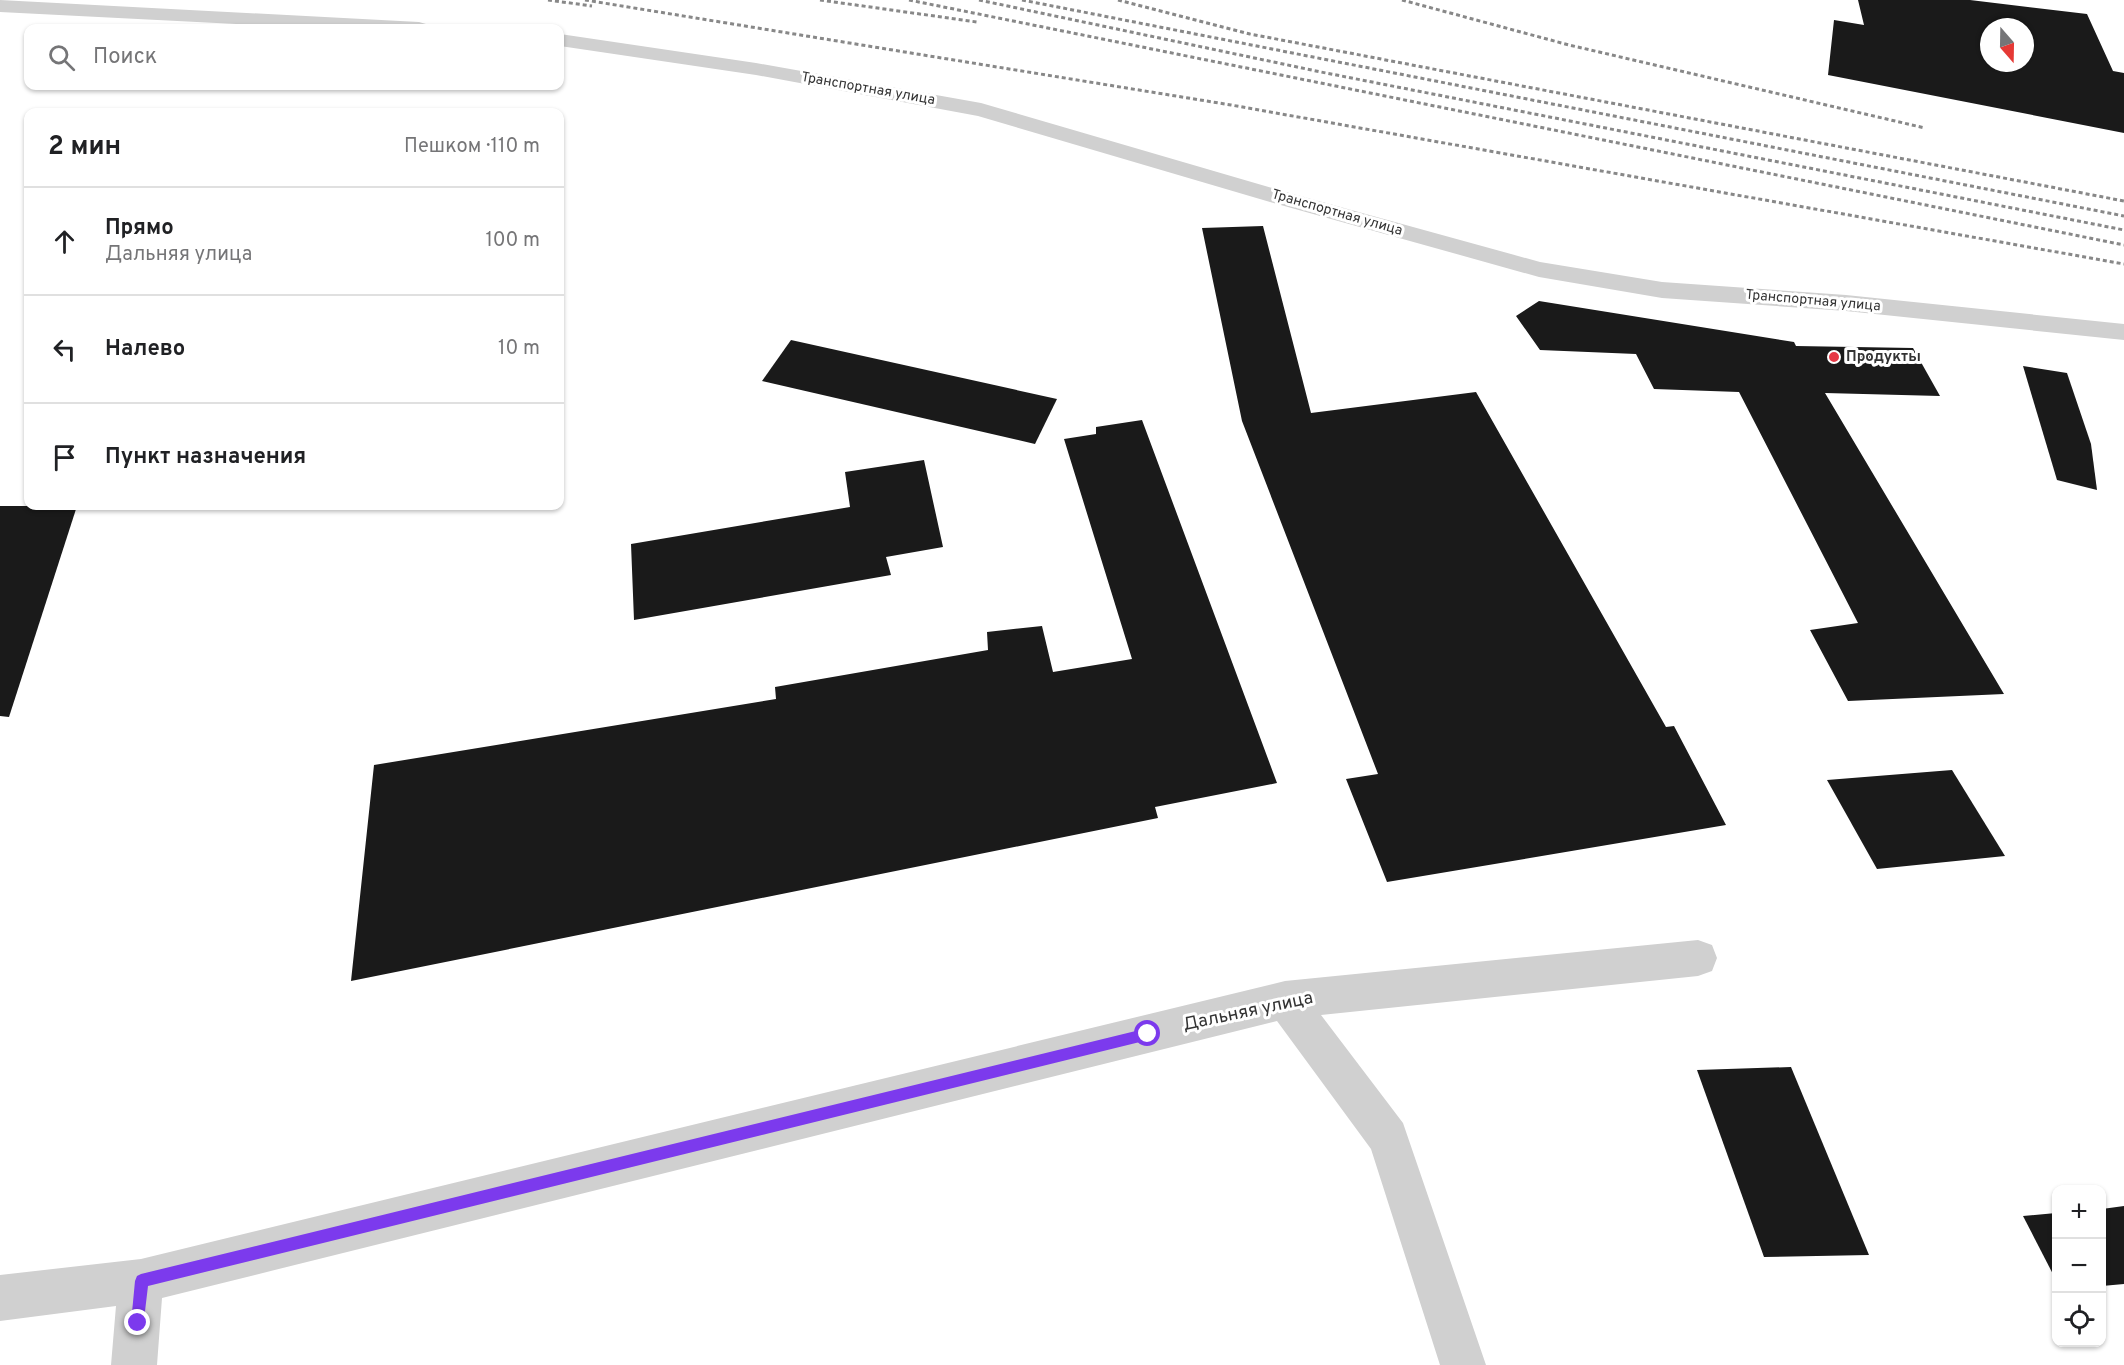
<!DOCTYPE html>
<html lang="ru">
<head>
<meta charset="utf-8">
<style>
  :root { --surface:#fff; --page:#f2f2f2; --text:#202124; --muted:#757577; --line:#e0e0e0 }
  body { margin:0; font-family:Overpass,sans-serif; background:var(--page); color:var(--text) }
  .controls { position:absolute; right:18px; bottom:18px; display:grid; overflow:hidden; border-radius:12px; box-shadow:0 2px 4px #0004 }
  .controls button { width:54px; height:54px; display:grid; place-items:center; padding:0; border:0; border-bottom:2px solid var(--line); background:var(--surface); color:var(--text); font:30px sans-serif }
  .compass { position:absolute; left:1980px; top:18px; width:54px; height:54px; border-radius:50%; background:var(--surface); box-shadow:0 2px 4px #0004; rotate:160deg }
  .stop { position:absolute; width:18px; height:18px; margin:-14px; border:4px solid #7c3aed; border-radius:50%; background:#fff }
  .stop.end { background:#7c3aed; border-color:#fff; box-shadow:0 2px 6px #0008 }
  .list { margin:0; padding:0; list-style:none }
  h2 { display:flex; justify-content:space-between; align-items:center; height:78px; margin:0; padding:0 24px; font-size:26px }
  h2 small { font-size:20px; font-weight:400; color:var(--muted) }
  .list li { display:grid; grid-template-columns:39px 1fr auto; gap:18px; align-items:center; box-sizing:border-box; height:108px; padding:0 24px; border-top:2px solid var(--line) }
  .list b { display:block; font-size:22px; white-space:nowrap }
  .list p { margin:0; font-size:20px; white-space:nowrap; color:var(--muted) }
  .list em { font-size:20px; font-style:normal; color:var(--muted) }
  .icon { flex:none; width:33px; height:33px; fill:none; stroke:currentColor; stroke-width:2; stroke-linecap:round; stroke-linejoin:round }
  .map { position:relative; flex:none; width:2124px; height:1365px; overflow:hidden }
  .search { position:absolute; background:var(--surface); box-shadow:0 2px 4px #0004; left:24px; top:24px; width:540px; height:66px; display:flex; align-items:center; gap:15px; box-sizing:border-box; padding:0 21px; border-radius:12px; color:var(--muted); font-size:22px }
  .panel { position:absolute; background:var(--surface); box-shadow:0 2px 4px #0004; left:24px; top:108px; width:540px; height:402px; border-radius:12px }
  .map>svg:first-child { display:block }
  .building { fill:#1a1a1a; fill-rule:evenodd }
  .lines { fill:none; stroke-linecap:round; stroke-linejoin:round }
  .minor { fill:#d0d0d0; fill-rule:evenodd }
  .rail { stroke:#888; stroke-width:3; stroke-dasharray:4 3; stroke-linecap:butt }
  .route { fill:#7c3aed }
  .poi-dot { fill:#e63946; stroke:#fff; stroke-width:2 }
  .labels { text-anchor:middle; dominant-baseline:central; stroke-width:6; stroke-linejoin:round; paint-order:stroke }
  .far-street-label { font-size:14px; fill:#333; stroke:#fff }
  .poi-label { font-size:15px; font-weight:bold; fill:#333; stroke:#fff; text-anchor:start }
  .near-street-label { font-size:18px; fill:#333; stroke:#fff }
</style>
</head>
<body>
<div class="map">
<svg width="2124" height="1365" viewBox="0 0 2124 1365">
  <rect width="100%" height="100%" fill="#fff"/>
  <!-- building -->
  <g class="building">
    <path d="M1858 0H1970L2087 14 2113 71 2124 73V133L1828 75 1834 20 1864 25ZM1989 27H2025V63H1989Z"/>
    <polygon points="1263,226 1311,413 1476,392 1666,727 1674,726 1726,825 1387,882 1346,779 1378,774 1242,421 1202,228"/>
    <polygon points="1539,301 1794,342 1796,346 1913,348 1940,396 1825,393 2004,694 1848,701 1810,630 1858,623 1739,392 1654,389 1636,354 1540,350 1516,316"/>
    <polygon points="791,340 1057,399 1035,444 762,381"/>
    <polygon points="2023,366 2067,373 2091,444 2097,490 2057,480"/>
    <polygon points="1142,420 1277,783 1155,807 1158,818 351,981 374,765 776,699 775,687 988,650 987,632 1042,626 1053,672 1132,659 1064,439 1096,434 1096,427"/>
    <polygon points="924,460 943,547 886,557 891,575 634,620 631,544 850,507 845,472"/>
    <polygon points="0,506 77,506 9,717 0,716"/>
    <polygon points="1952,770 2005,856 1877,869 1827,780"/>
    <polygon points="1791,1067 1869,1255 1764,1257 1697,1070"/>
    <polygon points="2124,1206 2124,1284 2102,1286 2102,1209"/>
    <polygon points="2056,1213 2056,1280 2023,1216"/>
  </g>
  <g class="lines">
    <!-- minor -->
    <g class="minor">
      <polygon points="0,0 419,22 426,24 429,28 314,28 0,12"/>
      <polygon points="560,34 756,63 981,103 1286,192 1540,262 1662,282 1846,295 2124,324 2124,340 1846,311 1662,298 1539,277 1270,202 978,116 756,75 560,46"/>
      <polygon points="1698,940 1712,945 1717,958 1712,971 1698,976 1321,1015 1403,1123 1486,1365 1440,1365 1371,1149 1277,1021 162,1298 157,1365 111,1365 116,1306 0,1321 0,1275 141,1259 1285,981"/>
    </g>
    <!-- rail -->
    <g class="rail">
      <polyline points="548,0 592,6"/>
      <polyline points="585,0 1231,105 2124,264"/>
      <polyline points="820,0 977,22"/>
      <polyline points="909,0 2124,245"/>
      <polyline points="979,0 1321,72 2124,230"/>
      <polyline points="1022,0 2124,216"/>
      <polyline points="1118,0 1250,34 2124,201"/>
      <polyline points="1402,0 1569,45 1925,128"/>
    </g>
  </g>
  <!-- route -->
  <polygon class="route" points="1148,1028 1154,1034 1148,1040 148,1286 143,1328 138,1330 133,1328 131,1323 135,1281 137,1276 141,1274"/>
  <!-- markers -->
  <circle class="poi-dot" cx="1834" cy="357" r="6"/>
  <g class="labels">
    <!-- far-street labels -->
    <g class="far-street-label">
      <text transform="translate(868 89) rotate(10)">Транспортная улица</text>
      <text transform="translate(1337 213) rotate(16)">Транспортная улица</text>
      <text transform="translate(1813 301) rotate(5)">Транспортная улица</text>
    </g>
    <!-- poi labels -->
    <g class="poi-label">
      <text x="1846" y="357">Продукты</text>
    </g>
    <!-- near-street labels -->
    <g class="near-street-label">
      <text transform="translate(1248 1012) rotate(-12)">Дальняя улица</text>
    </g>
  </g>
</svg>
<div class="controls">
<button>+</button>
<button>−</button>
<button><svg class="icon" aria-label="locate" viewBox="0 0 24 24"><circle cx="12" cy="12" r="6"/><path d="M12 2v4M12 18v4M2 12h4M18 12h4"/></svg></button>
</div>
<svg class="compass" viewBox="-18 -18 36 36"><path d="M0-13l5 13h-10z" fill="#e53935"/><path d="M0 13l5-13h-10z" fill="#757577"/></svg>
<div class="stop" style="left:1148px;top:1034px"></div>
<div class="stop end" style="left:138px;top:1323px"></div>
<div class="search"><svg class="icon" aria-label="search" viewBox="0 0 24 24"><circle cx="10" cy="10" r="6"/><path d="M15 15l6 6"/></svg>Поиск</div>
<section class="panel">
<h2>2 мин<small>Пешком · 110 m</small></h2>
<ul class="list">
<li><svg class="icon" aria-label="ahead" viewBox="0 0 24 24"><path d="M12 20V5M6 11l6-6 6 6"/></svg><div><b>Прямо</b><p>Дальняя улица</p></div><em>100 m</em></li>
<li><svg class="icon" aria-label="left" viewBox="0 0 24 24"><path d="M17 20v-9H6M10 6l-5 5 5 5"/></svg><div><b>Налево</b></div><em>10 m</em></li>
<li><svg class="icon" aria-label="arrive" viewBox="0 0 24 24"><path d="M6 21V4h12l-3 4 3 4H6"/></svg><div><b>Пункт назначения</b></div></li>
</ul>
</section>
</div>
</body>
</html>
